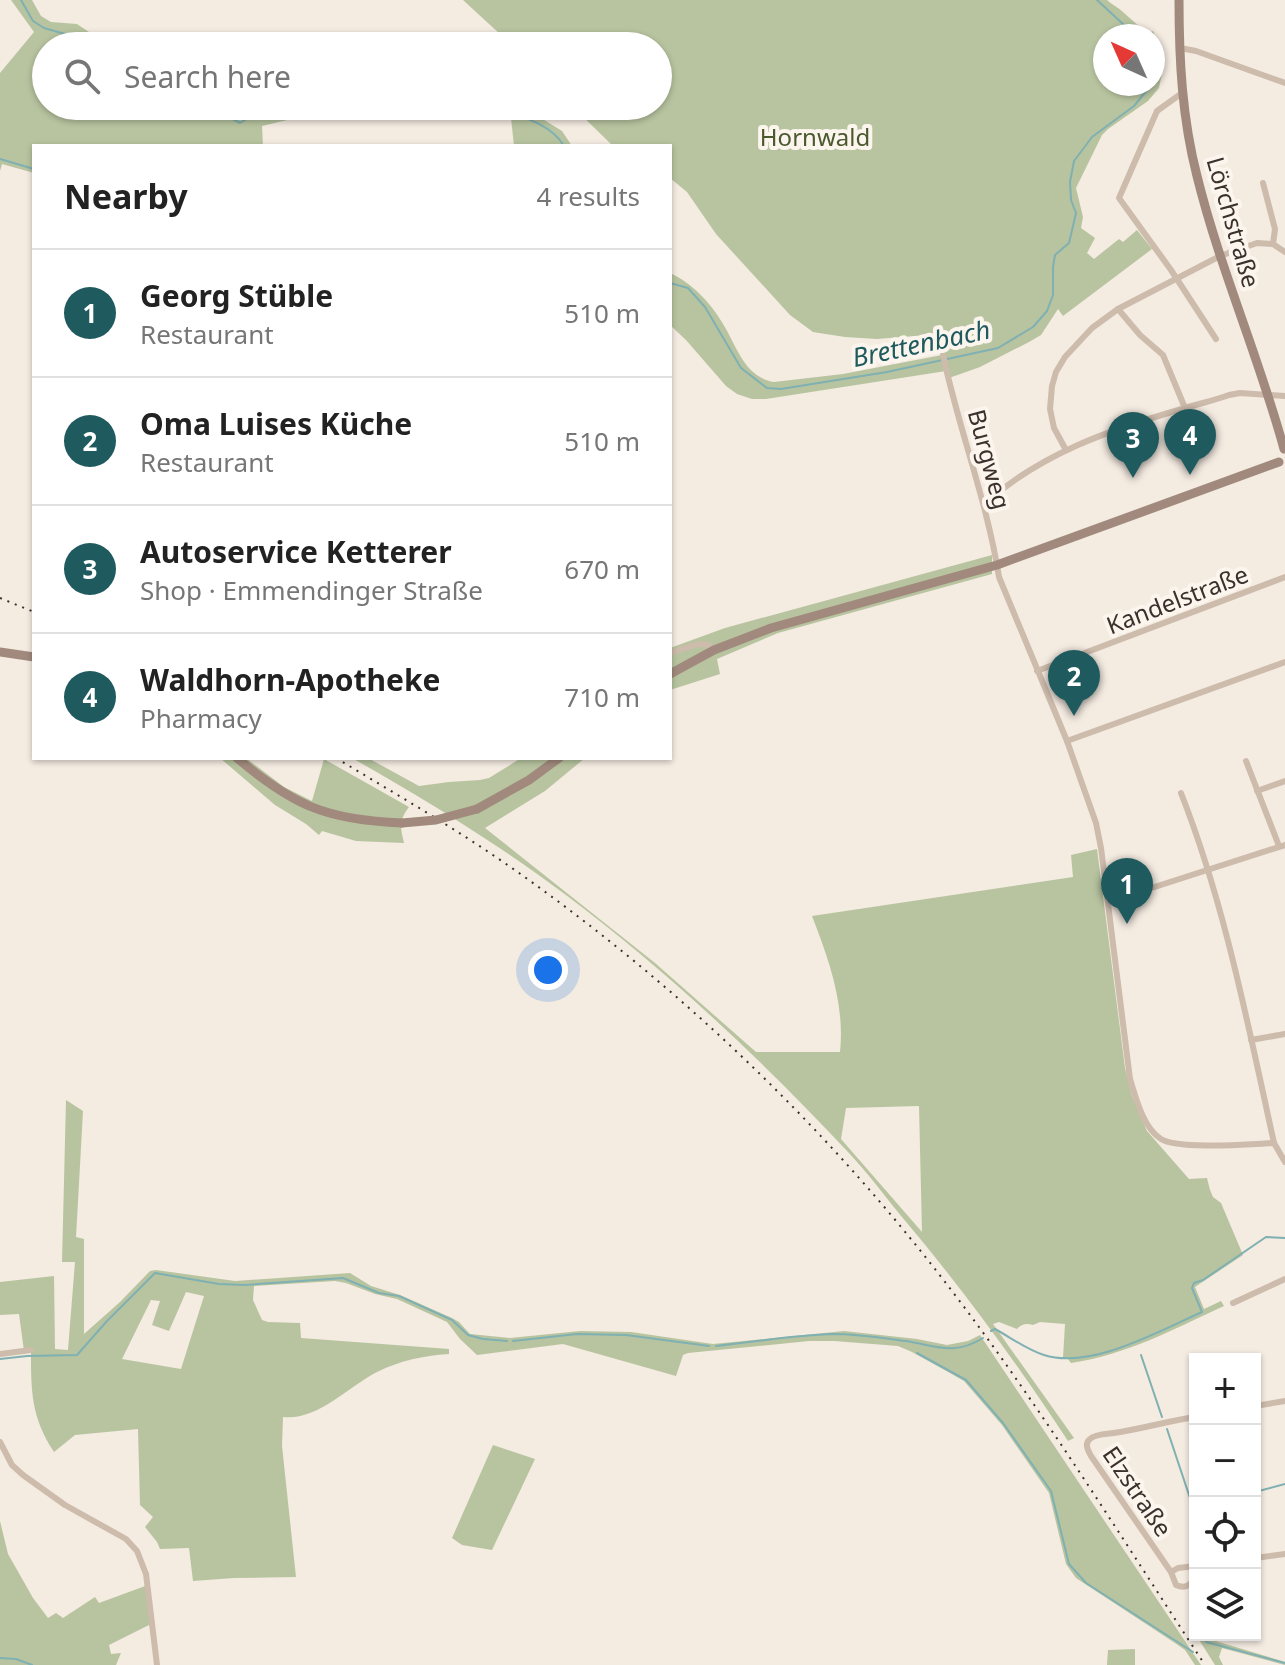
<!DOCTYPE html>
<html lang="en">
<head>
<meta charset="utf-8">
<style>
  :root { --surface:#fff; --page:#f2f2f2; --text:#222; --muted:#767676; --line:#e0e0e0; --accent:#1f5a5e }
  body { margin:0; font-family:"Noto Sans",sans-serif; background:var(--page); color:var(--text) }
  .controls { position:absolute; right:24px; bottom:24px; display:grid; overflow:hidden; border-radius:0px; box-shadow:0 2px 6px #0004 }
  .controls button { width:72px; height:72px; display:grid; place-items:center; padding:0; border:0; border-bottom:2px solid var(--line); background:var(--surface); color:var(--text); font:40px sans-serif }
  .compass { position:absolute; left:1093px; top:24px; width:72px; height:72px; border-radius:50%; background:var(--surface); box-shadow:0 2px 6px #0004; rotate:315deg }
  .you { position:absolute; left:548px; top:970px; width:28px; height:28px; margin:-20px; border:6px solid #fff; border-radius:50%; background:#1a73e8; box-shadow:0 0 0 12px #1a73e833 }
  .badge { display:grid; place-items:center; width:52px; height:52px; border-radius:50%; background:var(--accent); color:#fff; font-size:26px; font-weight:700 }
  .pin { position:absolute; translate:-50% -66px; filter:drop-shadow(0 2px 4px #0008) }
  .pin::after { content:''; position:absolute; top:42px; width:28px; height:24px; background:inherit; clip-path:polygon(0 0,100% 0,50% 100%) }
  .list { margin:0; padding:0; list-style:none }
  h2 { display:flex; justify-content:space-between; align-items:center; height:104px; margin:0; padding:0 32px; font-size:34px }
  h2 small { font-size:26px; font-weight:400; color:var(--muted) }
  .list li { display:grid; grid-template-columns:52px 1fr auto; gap:24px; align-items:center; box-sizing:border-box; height:128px; padding:0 32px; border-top:2px solid var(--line) }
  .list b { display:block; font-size:30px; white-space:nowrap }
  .list p { margin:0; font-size:26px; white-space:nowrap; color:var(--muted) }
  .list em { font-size:26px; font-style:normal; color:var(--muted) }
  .icon { flex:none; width:44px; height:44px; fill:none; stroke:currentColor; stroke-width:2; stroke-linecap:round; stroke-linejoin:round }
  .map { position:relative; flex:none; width:1285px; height:1665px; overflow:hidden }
  .search { position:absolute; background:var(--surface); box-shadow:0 2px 6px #0004; left:32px; top:32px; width:640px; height:88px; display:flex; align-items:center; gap:20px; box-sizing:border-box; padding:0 28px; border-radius:44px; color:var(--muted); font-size:30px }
  .panel { position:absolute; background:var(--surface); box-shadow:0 2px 6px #0004; left:32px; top:144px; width:640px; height:616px; border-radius:0px }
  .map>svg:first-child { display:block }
  .green { fill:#b8c4a0; fill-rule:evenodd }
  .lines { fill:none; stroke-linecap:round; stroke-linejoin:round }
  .stream { stroke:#7fb0b2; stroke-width:2 }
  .street { stroke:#cdbbac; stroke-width:6 }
  .secondary { stroke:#a18a7d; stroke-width:9 }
  .rail { stroke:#3b302b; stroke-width:2; stroke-dasharray:2 6; stroke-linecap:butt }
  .secondary-bridge { stroke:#a18a7d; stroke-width:9 }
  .labels { text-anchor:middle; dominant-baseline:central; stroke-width:8; stroke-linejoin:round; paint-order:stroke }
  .park-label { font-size:24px; fill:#4a5a2e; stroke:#fbf5ee }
  .street-label { font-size:24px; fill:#3b302b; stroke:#fbf5ee }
  .water-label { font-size:26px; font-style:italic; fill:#1f5a5e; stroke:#fbf5ee }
</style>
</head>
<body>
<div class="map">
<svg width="1285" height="1665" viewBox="0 0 1285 1665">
  <rect width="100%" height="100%" fill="#f4ebe1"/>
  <!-- green -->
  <g class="green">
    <polygon points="11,0 32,0 41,16 51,22 77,24 98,38 106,46 46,46 46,106 219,106 223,109 236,113 248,106 346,106 262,126 263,146 34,146 34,173 2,164 0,171 0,73 34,32"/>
    <path d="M463 0H1107C1112 5 1118 7 1123 12 1132 20 1139 27 1149 33L1153 31 1161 49 1164 63 1159 88 1148 101 1108 129 1102 135 1076 188 1083 217 1081 228 1095 238 1087 253 1094 259 1119 239 1123 242 1137 230 1152 249 1063 316 1058 309 1041 335 1029 342 980 367 949 378 946 371 766 399H752L737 394 726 386 686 340 670 325V273C692 283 711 303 723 324 737 346 744 377 774 382L843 374 942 355 939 334 877 339 845 337 813 332 790 315 716 234 687 192 670 178V146H613L572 106H658V46H513ZM1105 36H1153V84H1105Z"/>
    <polygon points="468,106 516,106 528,110 562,131 572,146 514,146 511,118 486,108"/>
    <polygon points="992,555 992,574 778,633 717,659 720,674 670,690 670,648 725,628"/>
    <path d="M220 758H246L284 787 312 801 324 759 409 807C399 820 400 827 404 843L356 841 322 831 319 835 306 824 275 805Z"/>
    <path d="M352 758H368L419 786 449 782 480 780 489 778 521 758H585L545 791 485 828 655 963 756 1052H840C845 1004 829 960 812 916L1073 877 1071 855 1097 849 1125 1068 1132 1096 1147 1131 1189 1179 1207 1178 1210 1190 1213 1197 1221 1203 1243 1255 1195 1287 1204 1309 1221 1301 1224 1306C1174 1329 1126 1355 1071 1363L1068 1359 1063 1358 1065 1324 1040 1322 1033 1325C1027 1323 1021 1324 1017 1329L999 1322 993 1324 1074 1438 1068 1441C1017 1363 962 1288 902 1217 884 1195 867 1172 848 1152 761 1059 667 971 566 895 498 844 426 800 352 758ZM919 1106 922 1232 841 1139 846 1108Z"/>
    <path d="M66 1100 83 1111 76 1237 84 1239V1334L120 1302 150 1271 156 1270 235 1281 350 1273 371 1286 400 1295 452 1318 459 1322 470 1334 510 1338 580 1331 631 1332 713 1344 844 1331 917 1339 947 1345 968 1341 980 1335 1201 1665H1195L1185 1650 1175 1643 1076 1578 1066 1564 1049 1493 1002 1425 964 1381 950 1373 912 1352 898 1346 834 1341H809L688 1353 683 1355 676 1376 563 1344 477 1355 460 1339 447 1322 397 1299 375 1294 346 1283 335 1281 254 1286 253 1300 262 1320 268 1322 300 1323 301 1338 449 1349V1354C422 1356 402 1360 377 1372 348 1387 317 1421 283 1417L282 1446 296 1577 234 1578 193 1581 189 1548 160 1549 157 1542 145 1527 153 1517 140 1505 138 1429 75 1435 54 1452C31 1417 31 1391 31 1351H24L19 1314 0 1315V1282L54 1276 55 1349 68 1350 75 1262H62ZM186 1292 204 1296 181 1369 122 1359 151 1300 160 1301 152 1325 169 1331Z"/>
    <polygon points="493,1445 535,1459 492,1550 462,1545 452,1538"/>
    <polygon points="0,1521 8,1554 33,1598 48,1618 56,1613 63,1618 95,1597 99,1603 148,1585 151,1624 109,1645 111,1654 121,1653 116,1665 0,1665"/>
    <polygon points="1196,1635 1285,1662 1285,1665 1222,1648 1219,1657 1223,1665 1215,1665"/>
    <polygon points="1135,1649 1135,1665 1107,1665 1108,1650"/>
  </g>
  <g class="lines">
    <!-- stream -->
    <g class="stream">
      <polyline points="21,0 33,21 44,28 93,42 98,46"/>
      <polyline points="1097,0 1136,36"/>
      <polyline points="1153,55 1157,69 1153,81"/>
      <polyline points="209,106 240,123 258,112 263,106"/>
      <path d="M493 106C517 116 550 122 564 146"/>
      <polyline points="0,159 34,169"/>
      <polyline points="670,283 688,288 705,307 741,368 767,388 781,389 887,372 998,348 1033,327 1047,311 1053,295 1053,267 1055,255 1069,243 1076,213 1071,200 1070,182 1074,161 1092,137 1134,106 1152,84"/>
      <path d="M991 1331 995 1329C1010 1337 1027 1350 1044 1355 1091 1370 1159 1331 1202 1312L1192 1288 1194 1283 1203 1280 1266 1237 1285 1238"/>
      <polyline points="513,1341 577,1334 626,1335 709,1346"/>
      <path d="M716 1346C755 1342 794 1335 833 1334 856 1334 883 1338 906 1341 937 1346 954 1356 983 1338"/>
      <polyline points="917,1353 966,1380 1003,1423 1051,1491 1069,1564 1086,1583 1193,1652"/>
      <polyline points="1141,1355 1162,1417"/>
      <polyline points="0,1359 27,1356 77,1355 107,1321 155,1273 219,1284 245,1285 343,1278 379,1293 399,1296 452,1320 468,1335 483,1339 507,1341"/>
      <polyline points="1167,1429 1190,1498 1195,1505"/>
      <polyline points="1255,1492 1285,1484"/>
      <polyline points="1206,1642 1285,1663"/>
      <polyline points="0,1658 16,1659 32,1665"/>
    </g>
    <!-- street -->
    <g class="street">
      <polyline points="1180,48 1196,51 1285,83"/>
      <polyline points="1182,93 1157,111 1119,198 1171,270 1216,339"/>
      <polyline points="1263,183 1275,229 1273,244"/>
      <polyline points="1118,309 1140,335 1163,355 1185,408"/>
      <path d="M943 355C959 430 987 501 999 577L1067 741 1096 823 1101 848 1130 1079C1136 1098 1143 1128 1161 1139 1178 1150 1251 1144 1274 1143L1285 1162"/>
      <polyline points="1066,450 1054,428 1050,409 1052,386 1056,372 1065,357 1092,328 1118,309 1220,256 1257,243 1273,244 1285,252"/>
      <path d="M984 504C1042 453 1109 430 1182 409 1197 404 1213 401 1229 395L1240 393 1285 396"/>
      <polyline points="670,653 698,644 709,645 714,650"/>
      <polyline points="1037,671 1285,577"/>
      <polyline points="1067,741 1285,662"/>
      <polyline points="1246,761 1279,846"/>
      <polyline points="1257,791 1285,781"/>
      <path d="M1181 793C1225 905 1248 1025 1274 1143"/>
      <polyline points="1108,902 1285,845"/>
      <polyline points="1251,1040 1285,1034"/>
      <polyline points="1233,1303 1285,1279"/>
      <polyline points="0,1354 31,1350"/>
      <polyline points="1255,1406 1285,1401"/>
      <polyline points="0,1442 12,1465 23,1475 65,1505 126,1539 137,1551 146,1574 157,1665"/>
      <polyline points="1255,1558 1285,1554"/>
      <path d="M1195 1566 1178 1568 1171 1572 1176 1585C1185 1589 1189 1586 1195 1578"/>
      <path d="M1171 1572 1091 1456C1088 1450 1084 1444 1090 1439 1095 1434 1107 1434 1114 1433 1141 1429 1168 1421 1195 1417"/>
    </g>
    <!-- secondary -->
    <g class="secondary">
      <path d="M1179 0C1179 59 1182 118 1197 176 1220 269 1259 357 1284 449"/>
      <polyline points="0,652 34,657"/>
      <polyline points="670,674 714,650 771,628 997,565 1279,462"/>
      <path d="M237 758C294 806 327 820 402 823"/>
      <polyline points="477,809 529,780 559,758"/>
    </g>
    <!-- rail -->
    <g class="rail">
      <polyline points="0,598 34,612"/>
      <path d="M336 758C394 793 453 827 509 866 665 975 809 1110 927 1259 1029 1387 1115 1528 1205 1665"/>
    </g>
    <!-- secondary-bridge -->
    <polyline class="secondary-bridge" points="402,823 436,820 477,809"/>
  </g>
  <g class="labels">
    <!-- park labels -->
    <g class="park-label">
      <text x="815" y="136">Hornwald</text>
    </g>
    <!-- street labels -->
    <g class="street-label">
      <text transform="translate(1234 222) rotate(74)">Lörchstraße</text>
      <text transform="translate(990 459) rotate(75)">Burgweg</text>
      <text transform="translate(1177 599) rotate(-21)">Kandelstraße</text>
      <text transform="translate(1138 1491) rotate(56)">Elzstraße</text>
    </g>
    <!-- water labels -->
    <g class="water-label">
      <text transform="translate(921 343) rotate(-12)">Brettenbach</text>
    </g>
  </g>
</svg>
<div class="controls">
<button>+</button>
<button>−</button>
<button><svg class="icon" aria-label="locate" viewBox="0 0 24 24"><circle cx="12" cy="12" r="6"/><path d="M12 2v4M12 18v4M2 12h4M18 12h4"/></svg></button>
<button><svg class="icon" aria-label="layers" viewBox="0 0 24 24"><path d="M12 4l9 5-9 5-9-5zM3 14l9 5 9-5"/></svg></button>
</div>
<svg class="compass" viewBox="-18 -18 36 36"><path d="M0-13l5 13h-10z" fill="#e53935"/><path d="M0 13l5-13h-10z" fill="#767676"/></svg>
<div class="you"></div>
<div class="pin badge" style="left:1127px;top:924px">1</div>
<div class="pin badge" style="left:1074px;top:716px">2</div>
<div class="pin badge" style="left:1133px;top:478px">3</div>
<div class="pin badge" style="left:1190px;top:475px">4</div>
<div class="search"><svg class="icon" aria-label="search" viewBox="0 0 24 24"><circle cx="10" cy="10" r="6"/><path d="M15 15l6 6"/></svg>Search here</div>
<section class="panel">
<h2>Nearby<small>4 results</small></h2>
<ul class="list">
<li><span class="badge">1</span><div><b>Georg Stüble</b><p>Restaurant</p></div><em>510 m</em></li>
<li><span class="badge">2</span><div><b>Oma Luises Küche</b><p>Restaurant</p></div><em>510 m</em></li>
<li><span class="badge">3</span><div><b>Autoservice Ketterer</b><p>Shop · Emmendinger Straße</p></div><em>670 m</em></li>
<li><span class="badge">4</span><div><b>Waldhorn-Apotheke</b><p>Pharmacy</p></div><em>710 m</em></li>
</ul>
</section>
</div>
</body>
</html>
